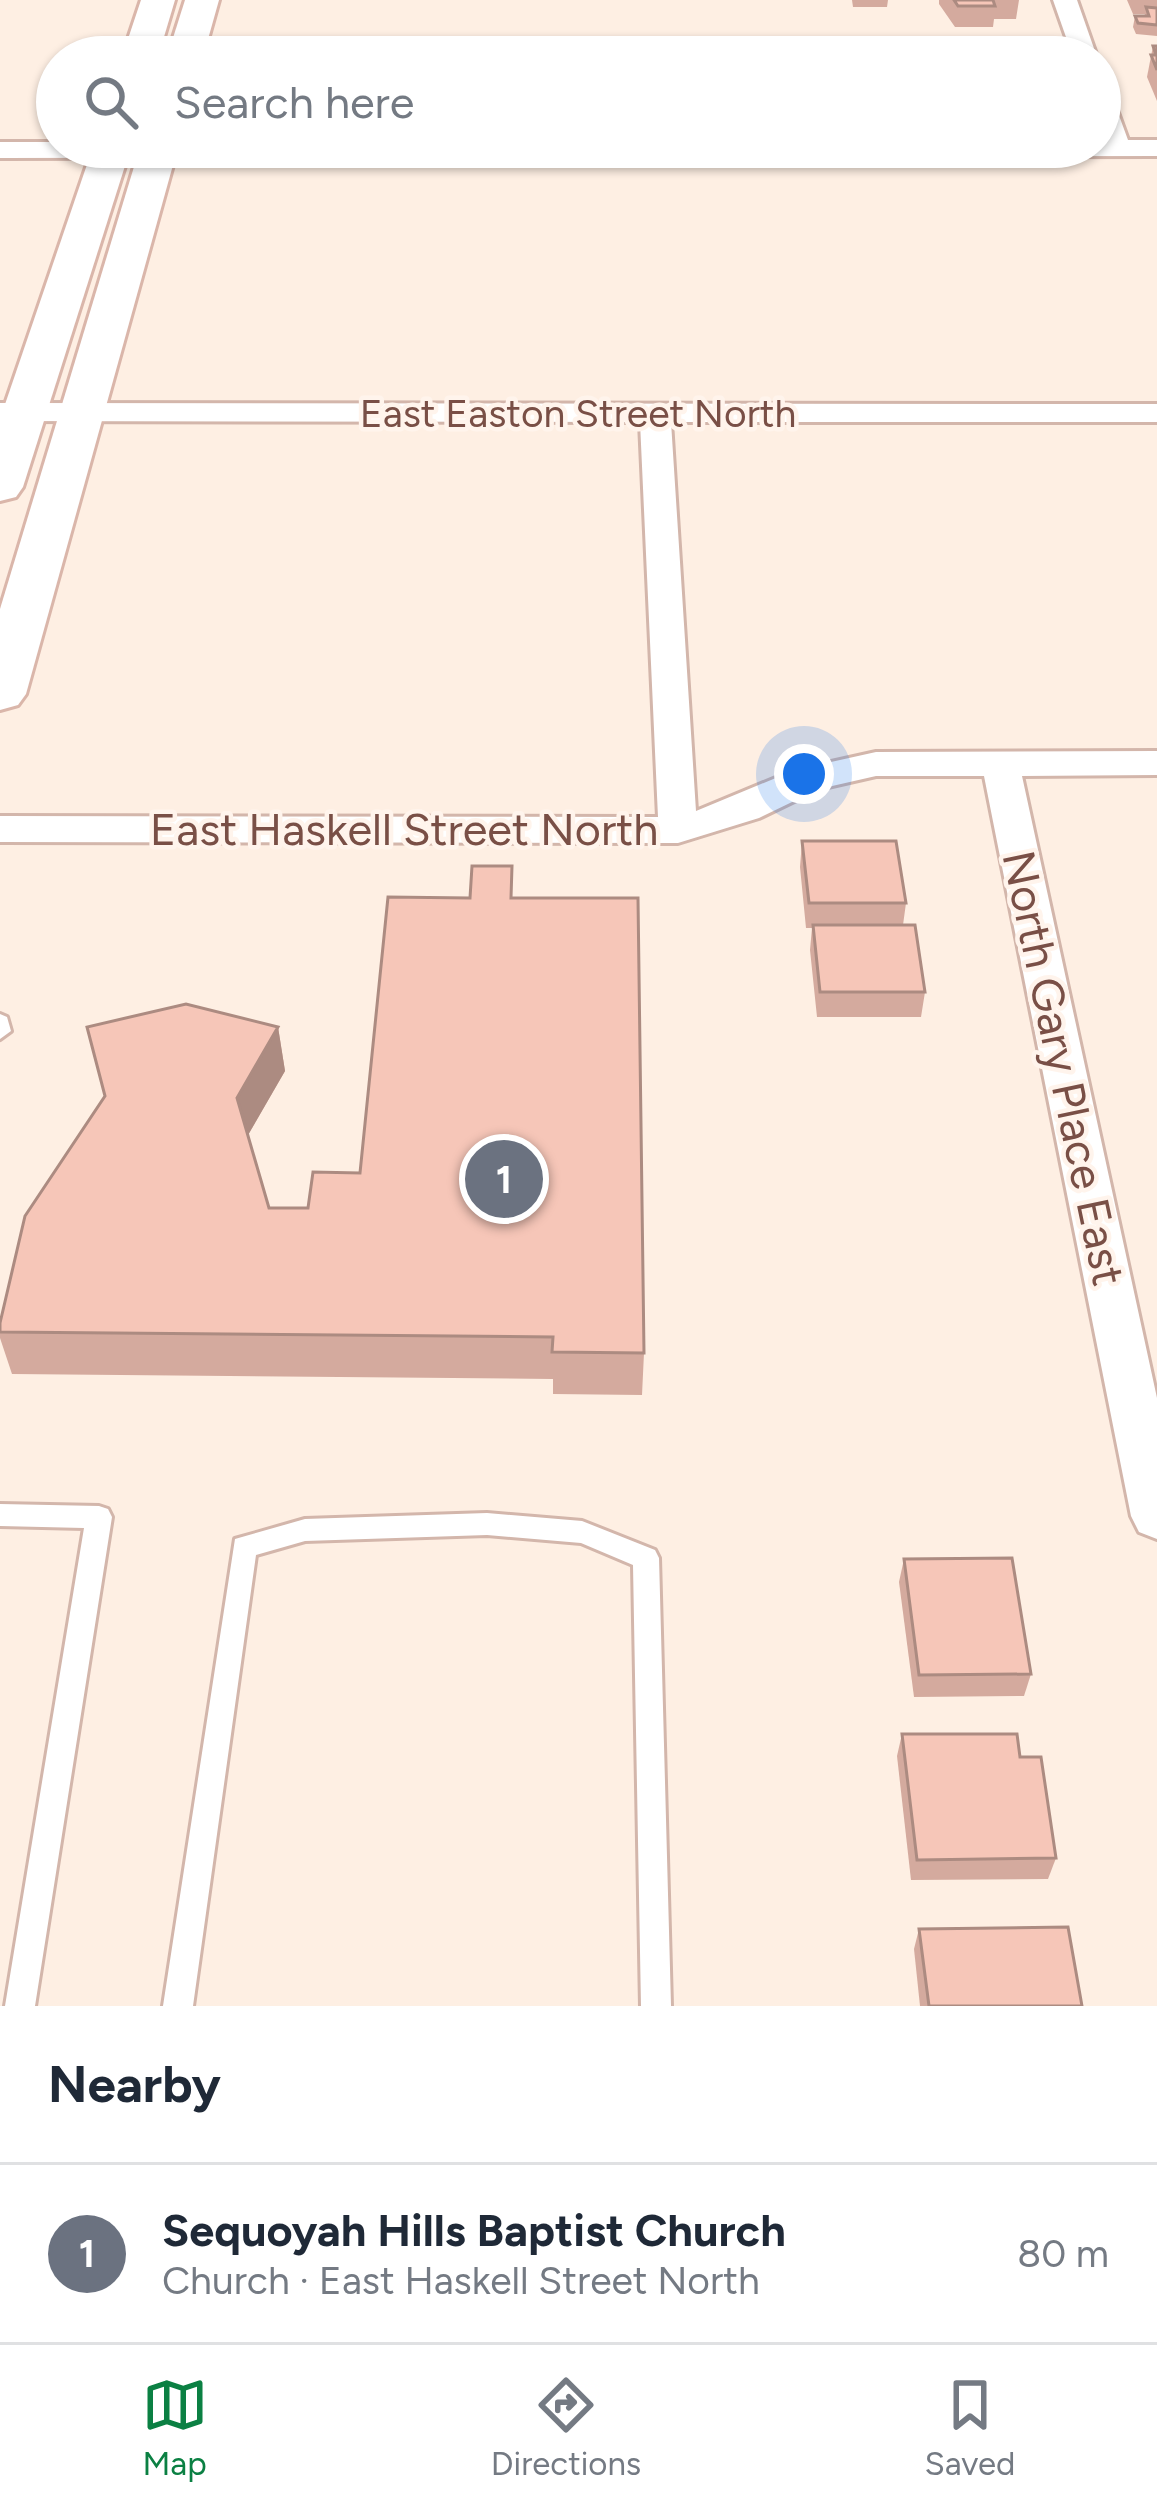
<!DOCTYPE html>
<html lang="en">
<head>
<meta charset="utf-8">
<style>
  :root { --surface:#fff; --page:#f6f6f7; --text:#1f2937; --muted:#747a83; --line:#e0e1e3; --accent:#0b8043 }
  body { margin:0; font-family:Figtree,sans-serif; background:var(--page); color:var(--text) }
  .you { position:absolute; left:804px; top:774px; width:42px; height:42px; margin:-30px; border:9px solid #fff; border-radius:50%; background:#1a73e8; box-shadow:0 0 0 18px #1a73e833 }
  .badge { display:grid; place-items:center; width:78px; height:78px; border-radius:50%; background:var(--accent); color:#fff; font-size:39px; font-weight:700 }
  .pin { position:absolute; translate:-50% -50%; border:6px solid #fff; box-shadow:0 3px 12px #0006 }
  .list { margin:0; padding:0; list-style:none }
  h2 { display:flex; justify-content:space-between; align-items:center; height:156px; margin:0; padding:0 48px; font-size:51px }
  h2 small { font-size:39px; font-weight:400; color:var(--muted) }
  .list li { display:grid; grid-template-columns:78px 1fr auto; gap:36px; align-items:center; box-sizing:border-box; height:180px; padding:0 48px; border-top:3px solid var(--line) }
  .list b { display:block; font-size:45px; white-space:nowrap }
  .list p { margin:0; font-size:39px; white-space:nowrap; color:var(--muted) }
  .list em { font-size:39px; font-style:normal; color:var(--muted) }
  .icon { flex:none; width:66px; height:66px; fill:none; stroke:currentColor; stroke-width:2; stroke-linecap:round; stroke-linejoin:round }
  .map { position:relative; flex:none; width:1157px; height:2006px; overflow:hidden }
  .search { position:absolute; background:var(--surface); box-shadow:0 3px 9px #0004; left:36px; right:36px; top:36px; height:132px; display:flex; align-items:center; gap:30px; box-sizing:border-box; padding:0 42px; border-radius:66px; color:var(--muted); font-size:45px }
  .sheet { height:336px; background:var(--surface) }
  nav { display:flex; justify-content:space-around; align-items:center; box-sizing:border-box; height:168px; border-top:3px solid var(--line); background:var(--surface); font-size:33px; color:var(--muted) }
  nav a { display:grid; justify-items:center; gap:6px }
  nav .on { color:var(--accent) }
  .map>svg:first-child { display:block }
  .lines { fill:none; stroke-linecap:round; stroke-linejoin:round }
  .service-casing { stroke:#d3b6ab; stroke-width:6 }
  .minor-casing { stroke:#d3b6ab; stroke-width:6 }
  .secondary-casing { stroke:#dab6aa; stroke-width:6 }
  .service { fill:#fff; fill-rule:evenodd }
  .minor { fill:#fff; fill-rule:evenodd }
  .secondary { fill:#fff; fill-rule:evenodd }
  .wall { fill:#d4aa9e }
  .shaded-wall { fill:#ac8b81 }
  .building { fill:#f6c6b8; stroke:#ac8b81; stroke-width:3 }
  .labels { text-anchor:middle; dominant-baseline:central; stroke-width:9; stroke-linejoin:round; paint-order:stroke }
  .far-street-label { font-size:39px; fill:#794f46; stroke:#fff4ec }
  .street-label { font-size:45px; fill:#794f46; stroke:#fff4ec }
</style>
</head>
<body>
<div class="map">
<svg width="1157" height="2006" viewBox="0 0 1157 2006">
  <rect width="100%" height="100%" fill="#feefe3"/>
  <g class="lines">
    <!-- service casing -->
    <g class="service-casing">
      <g id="service">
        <polygon points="0,1014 7,1017 11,1031 0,1039"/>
        <polygon points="0,1504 99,1506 108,1509 112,1517 35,2006 5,2006 84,1528 0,1526"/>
        <polygon points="487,1513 582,1521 655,1550 659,1558 671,2006 641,2006 633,1565 581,1543 487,1535 305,1541 256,1555 193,2006 163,2006 235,1539 305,1519"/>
      </g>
    </g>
    <!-- minor casing -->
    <g class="minor-casing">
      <g id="minor">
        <polygon points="1053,0 1077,0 1097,57 1073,57"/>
        <polygon points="1100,91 1113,99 1128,140 1157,140 1157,156 0,158 0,142 57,142 57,147 1100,147"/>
        <polygon points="0,403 1157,404 1157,422 671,422 696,811 795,770 876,752 1157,751 1157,775 1022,776 1157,1398 1157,1539 1139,1532 1131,1516 984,776 876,776 819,789 759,818 678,843 0,842 0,816 658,817 640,422 0,421"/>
      </g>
    </g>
    <!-- secondary casing -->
    <g class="secondary-casing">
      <g id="secondary">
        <polygon points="141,0 175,0 158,57 122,57"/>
        <polygon points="185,0 219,0 203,57 167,57"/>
        <polygon points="93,147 131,147 23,487 16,497 0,501 0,419"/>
        <polygon points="140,147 178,147 26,694 18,705 0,710 0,609"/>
      </g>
    </g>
    <!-- service -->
    <use href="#service" class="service"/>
    <!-- minor -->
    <use href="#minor" class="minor"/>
    <!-- secondary -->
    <use href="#secondary" class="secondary"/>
  </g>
  <!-- wall -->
  <g class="wall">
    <polygon points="828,0 888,0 887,7 853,7 852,0"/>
    <polygon points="939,0 1019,0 1016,19 994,19 993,27 955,27 939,4"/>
    <polygon points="1127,0 1157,0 1157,36 1136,34 1133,27 1135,16 1144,16 1145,14 1133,14"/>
    <polygon points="1153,46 1157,46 1157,101 1147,77"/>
    <polygon points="802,841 906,903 903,925 925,992 921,1017 817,1017 810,950 812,928 806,928 800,867"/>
    <polygon points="513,898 644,1353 642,1395 553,1394 553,1379 12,1374 0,1338 0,1323 278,1027 285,1071 248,1135 269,1208 308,1208 360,1173"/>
    <polygon points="904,1559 1031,1674 1024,1696 914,1697 899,1582"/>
    <polygon points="902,1734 1020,1757 1056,1858 1048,1879 911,1880 897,1756"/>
    <polygon points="919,1929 1082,2006 920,2006 914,1949"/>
  </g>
  <!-- shaded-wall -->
  <polygon class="shaded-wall" points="278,1027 285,1071 244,1142 237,1098"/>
  <!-- building -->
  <g class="building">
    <polygon points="954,0 993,0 995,6 958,6"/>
    <polygon points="1146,7 1157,8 1157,25 1138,23 1135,16 1149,16"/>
    <polygon points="1153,46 1157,46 1157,70 1151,55 1156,55"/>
    <polygon points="907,48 929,48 932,54 909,55"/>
    <polygon points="970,54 1024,54 1032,57 971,57"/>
    <polygon points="802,841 896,841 906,903 809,903"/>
    <polygon points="472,866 512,866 511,898 638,898 644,1353 552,1352 553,1337 0,1332 0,1323 25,1216 105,1096 87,1027 186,1004 278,1027 237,1098 269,1208 308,1208 313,1172 360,1173 388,897 470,898"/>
    <polygon points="813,925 915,925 925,992 820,992"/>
    <polygon points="1012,1558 1031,1674 919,1675 904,1559"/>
    <polygon points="902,1734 1017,1734 1020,1757 1041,1757 1056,1858 917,1860"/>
    <polygon points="1068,1927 1082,2006 929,2006 919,1929"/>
  </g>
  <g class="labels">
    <!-- far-street labels -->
    <g class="far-street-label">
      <text x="578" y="413">East Easton Street North</text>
    </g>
    <!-- street labels -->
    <g class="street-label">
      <text x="404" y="829">East Haskell Street North</text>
      <text transform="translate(1064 1068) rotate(78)">North Gary Place East</text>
    </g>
  </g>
</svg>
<div class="you"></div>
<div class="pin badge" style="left:504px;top:1179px;background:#6b7280">1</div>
<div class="search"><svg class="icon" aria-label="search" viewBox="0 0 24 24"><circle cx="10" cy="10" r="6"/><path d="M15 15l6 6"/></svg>Search here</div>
</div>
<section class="sheet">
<h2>Nearby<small></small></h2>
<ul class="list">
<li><span class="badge" style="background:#6b7280">1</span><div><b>Sequoyah Hills Baptist Church</b><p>Church · East Haskell Street North</p></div><em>80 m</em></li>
</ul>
</section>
<nav>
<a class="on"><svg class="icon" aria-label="map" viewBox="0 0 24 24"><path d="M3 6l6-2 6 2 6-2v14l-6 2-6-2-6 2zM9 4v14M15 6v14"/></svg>Map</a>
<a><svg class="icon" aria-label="directions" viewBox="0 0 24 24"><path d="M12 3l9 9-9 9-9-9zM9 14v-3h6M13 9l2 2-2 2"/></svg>Directions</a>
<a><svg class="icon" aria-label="saved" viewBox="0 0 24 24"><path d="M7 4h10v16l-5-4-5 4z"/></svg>Saved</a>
</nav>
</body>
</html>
